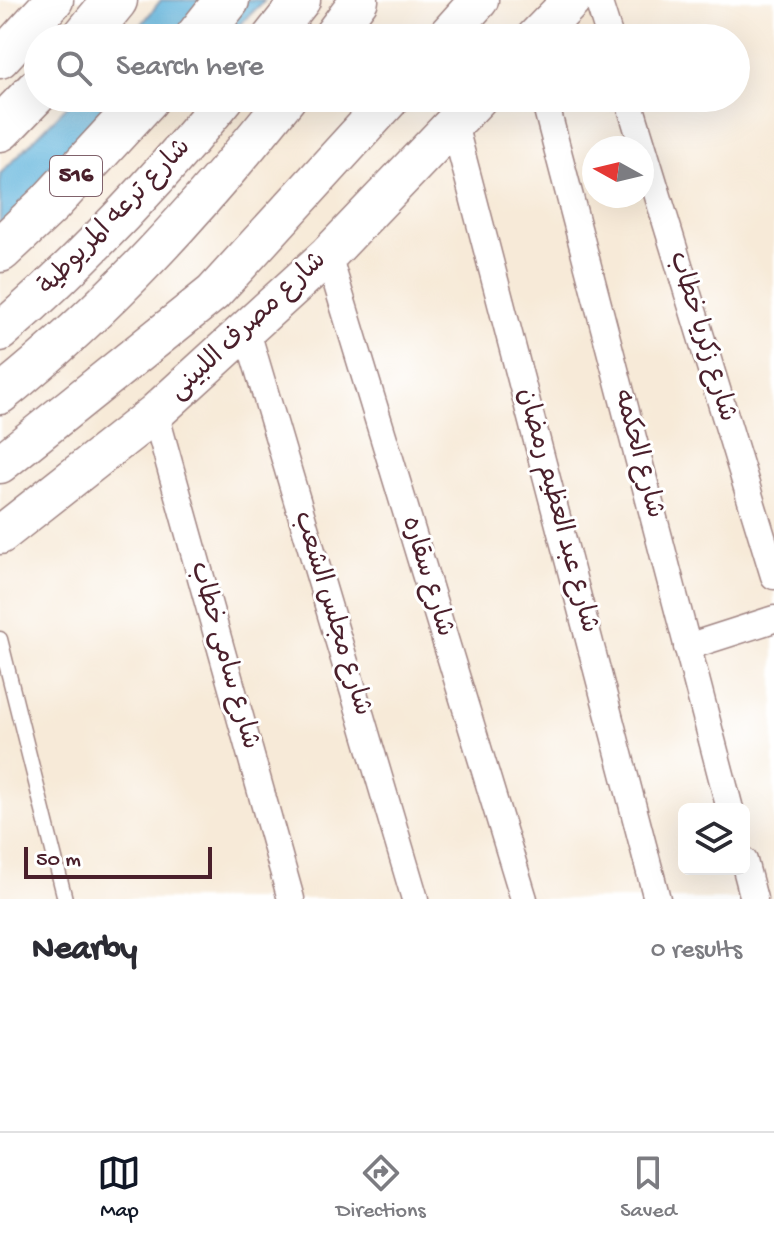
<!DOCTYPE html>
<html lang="en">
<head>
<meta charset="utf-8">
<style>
  :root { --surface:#fff; --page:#f2f2f3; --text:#2b2b33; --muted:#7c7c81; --line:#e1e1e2; --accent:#111827 }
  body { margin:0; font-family:"Gochi Hand","Playpen Sans Arabic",sans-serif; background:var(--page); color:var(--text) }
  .controls { position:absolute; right:24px; bottom:24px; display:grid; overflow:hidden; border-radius:12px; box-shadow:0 8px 32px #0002 }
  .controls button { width:72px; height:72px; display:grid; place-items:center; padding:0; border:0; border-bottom:2px solid var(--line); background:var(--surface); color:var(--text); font:40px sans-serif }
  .compass { position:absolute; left:582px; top:136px; width:72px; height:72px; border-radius:50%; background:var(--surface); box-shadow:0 8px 32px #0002; rotate:278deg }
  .scale { position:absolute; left:24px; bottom:20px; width:188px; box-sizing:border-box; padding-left:8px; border:4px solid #4a1f2b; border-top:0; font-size:22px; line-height:28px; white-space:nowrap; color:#4a1f2b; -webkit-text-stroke:6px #fff; paint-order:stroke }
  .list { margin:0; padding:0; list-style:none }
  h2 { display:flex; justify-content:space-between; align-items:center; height:104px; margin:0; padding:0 32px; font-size:34px }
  h2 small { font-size:26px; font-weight:400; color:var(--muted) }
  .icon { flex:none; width:44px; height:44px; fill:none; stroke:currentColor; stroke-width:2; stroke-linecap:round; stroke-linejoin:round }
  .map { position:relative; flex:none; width:774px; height:899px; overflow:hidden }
  .search { position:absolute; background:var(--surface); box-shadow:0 8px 32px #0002; left:24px; right:24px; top:24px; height:88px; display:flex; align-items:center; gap:20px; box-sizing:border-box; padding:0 28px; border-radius:44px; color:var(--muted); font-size:30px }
  .sheet { height:232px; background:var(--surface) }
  nav { display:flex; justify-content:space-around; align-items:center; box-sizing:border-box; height:112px; border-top:2px solid var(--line); background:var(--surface); font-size:22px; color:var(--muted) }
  nav a { display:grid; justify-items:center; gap:4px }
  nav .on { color:var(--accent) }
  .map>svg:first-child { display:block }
  .water { fill:#5fb3db; stroke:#546983; stroke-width:2 }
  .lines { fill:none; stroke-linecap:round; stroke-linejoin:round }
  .lane-casing { stroke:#a08482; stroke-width:17 }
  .street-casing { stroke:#a08482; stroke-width:29 }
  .secondary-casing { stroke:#a08482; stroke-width:41 }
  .highway-casing { stroke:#a08482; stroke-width:47 }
  .lane { stroke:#fff; stroke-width:14 }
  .street { stroke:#fff; stroke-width:26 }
  .secondary { stroke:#fff; stroke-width:38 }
  .highway { stroke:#fff; stroke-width:44 }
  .labels { text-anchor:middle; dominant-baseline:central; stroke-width:6; stroke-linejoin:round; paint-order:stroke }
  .shield { fill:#fff; stroke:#80626b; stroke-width:2 }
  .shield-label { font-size:24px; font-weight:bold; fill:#4a1f2b }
  .street-label { font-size:26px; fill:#4a1f2b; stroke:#fff }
</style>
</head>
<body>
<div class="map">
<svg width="774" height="899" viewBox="0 0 774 899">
  <rect width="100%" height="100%" fill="#fff"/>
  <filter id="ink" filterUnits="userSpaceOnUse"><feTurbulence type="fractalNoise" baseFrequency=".0125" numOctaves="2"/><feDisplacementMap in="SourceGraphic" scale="16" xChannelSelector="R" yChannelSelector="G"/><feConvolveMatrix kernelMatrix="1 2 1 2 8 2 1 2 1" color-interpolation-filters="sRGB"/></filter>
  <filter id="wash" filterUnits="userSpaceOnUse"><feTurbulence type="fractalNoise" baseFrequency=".006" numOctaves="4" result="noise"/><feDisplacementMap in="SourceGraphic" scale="32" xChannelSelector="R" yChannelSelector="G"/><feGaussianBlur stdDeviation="1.8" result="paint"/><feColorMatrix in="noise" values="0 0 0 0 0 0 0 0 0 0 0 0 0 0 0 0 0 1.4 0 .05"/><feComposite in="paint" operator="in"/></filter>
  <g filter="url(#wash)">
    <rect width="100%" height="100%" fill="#f7ead8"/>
    <!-- water -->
    <g class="water">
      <polygon points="161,0 265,0 226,38 131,38"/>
      <polygon points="75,98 163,98 0,255 0,174"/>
    </g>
  </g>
  <g filter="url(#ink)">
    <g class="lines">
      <!-- lane casing -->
      <g class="lane-casing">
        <polyline id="lane" points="0,639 65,899"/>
      </g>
      <!-- street casing -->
      <g class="street-casing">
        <g id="street">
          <polyline points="598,0 610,38"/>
          <polyline points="544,98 730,809"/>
          <polyline points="628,98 774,576"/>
          <polyline points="454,124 657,899"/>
          <polyline points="328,255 524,899"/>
          <polyline points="246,328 415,899"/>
          <polyline points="155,413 291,899"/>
          <polyline points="687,647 774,619"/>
          <polyline points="744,861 754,899"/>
        </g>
      </g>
      <!-- secondary casing -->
      <g class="secondary-casing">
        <g id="secondary">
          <polyline points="271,38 301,0"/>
          <polyline points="331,38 359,0"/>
          <polyline points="445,38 479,0"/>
          <polyline points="535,38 572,0"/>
          <polyline points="0,59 54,0"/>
          <path d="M0 332C83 260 156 183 225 98"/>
          <path d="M0 395C110 307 199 208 287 98"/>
          <polyline points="0,464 213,293 391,98"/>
          <polyline points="0,535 155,413 328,255 478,98"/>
        </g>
      </g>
      <!-- highway casing -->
      <g class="highway-casing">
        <g id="highway">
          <polyline points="84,38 115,0"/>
          <polyline points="197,38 227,0"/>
          <polyline points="0,129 38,90"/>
          <polyline points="0,250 50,203 147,98"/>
        </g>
      </g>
      <!-- lane -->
      <use href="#lane" class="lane"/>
      <!-- street -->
      <use href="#street" class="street"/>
      <!-- secondary -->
      <use href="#secondary" class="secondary"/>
      <!-- highway -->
      <use href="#highway" class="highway"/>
    </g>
  </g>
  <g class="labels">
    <!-- shield labels -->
    <rect class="shield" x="50" y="156" width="52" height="40" rx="6"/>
    <g class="shield-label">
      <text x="76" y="176">516</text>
    </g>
    <!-- street labels -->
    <g class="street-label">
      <text transform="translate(116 218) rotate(-46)">شارع ترعه المريوطية</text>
      <text transform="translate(249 327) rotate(-43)">شارع مصرف اللبينى</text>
      <text transform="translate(701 337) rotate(73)">شارع زكريا خطاب</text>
      <text transform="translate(637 454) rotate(75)">شارع الحكمه</text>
      <text transform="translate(556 511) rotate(75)">شارع عبد العظيم رمضان</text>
      <text transform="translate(426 577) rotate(73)">شارع سقاره</text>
      <text transform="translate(331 614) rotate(73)">شارع مجلس الشعب</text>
      <text transform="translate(223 656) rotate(74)">شارع سامى خطاب</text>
    </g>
  </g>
</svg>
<div class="controls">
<button><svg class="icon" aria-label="layers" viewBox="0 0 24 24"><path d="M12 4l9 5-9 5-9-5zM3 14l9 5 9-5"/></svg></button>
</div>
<svg class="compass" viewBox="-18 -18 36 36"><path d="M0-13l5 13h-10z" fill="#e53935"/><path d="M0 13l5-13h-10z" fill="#7c7c81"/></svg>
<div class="scale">50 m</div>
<div class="search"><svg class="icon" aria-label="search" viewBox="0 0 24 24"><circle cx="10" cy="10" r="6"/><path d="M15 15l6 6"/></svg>Search here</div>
</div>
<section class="sheet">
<h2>Nearby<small>0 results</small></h2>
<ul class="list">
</ul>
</section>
<nav>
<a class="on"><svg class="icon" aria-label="map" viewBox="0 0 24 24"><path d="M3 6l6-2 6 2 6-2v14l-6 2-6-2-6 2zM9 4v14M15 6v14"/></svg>Map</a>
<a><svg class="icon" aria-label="directions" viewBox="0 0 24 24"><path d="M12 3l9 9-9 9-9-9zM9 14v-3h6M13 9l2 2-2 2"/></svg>Directions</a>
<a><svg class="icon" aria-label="saved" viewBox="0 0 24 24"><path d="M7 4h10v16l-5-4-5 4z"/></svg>Saved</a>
</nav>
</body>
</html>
